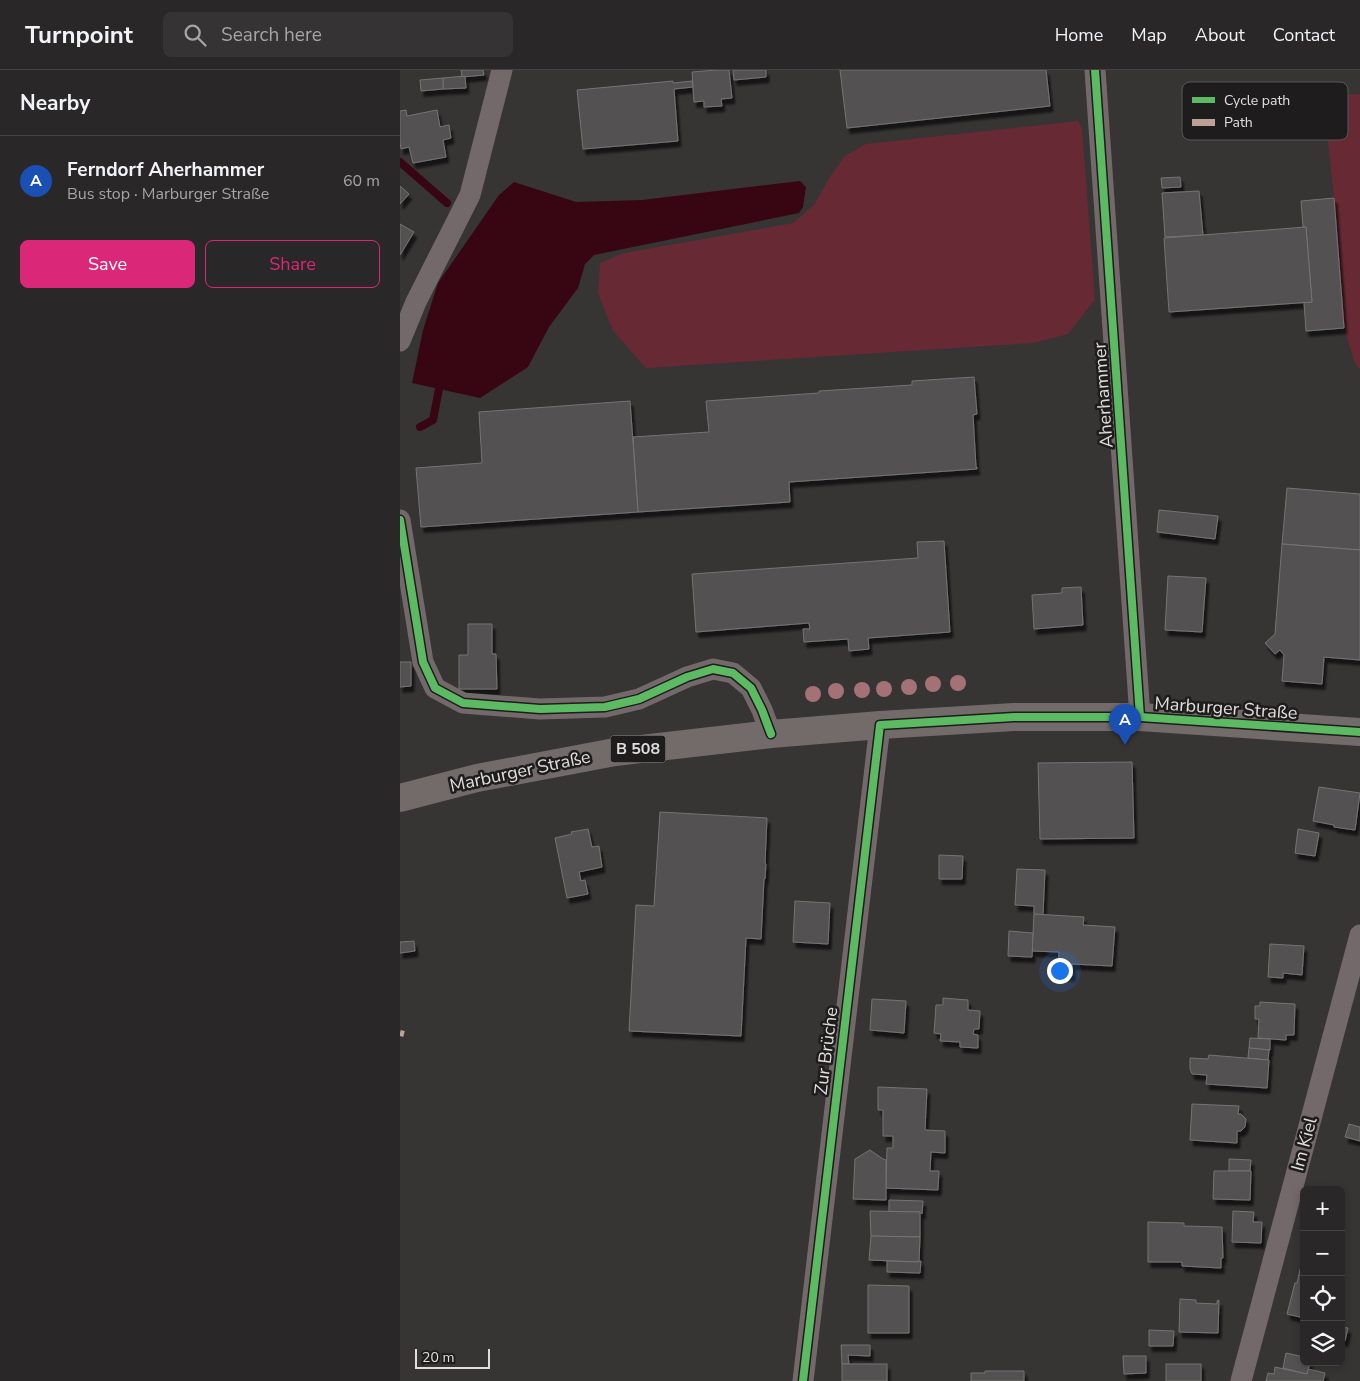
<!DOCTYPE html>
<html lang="en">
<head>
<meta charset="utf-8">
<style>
  :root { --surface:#292727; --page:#353333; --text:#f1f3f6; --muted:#a5a5a7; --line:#454444; --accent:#db2777 }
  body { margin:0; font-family:"Nunito Sans",sans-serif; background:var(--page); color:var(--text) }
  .controls { position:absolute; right:15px; bottom:15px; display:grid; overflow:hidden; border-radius:8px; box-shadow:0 2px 8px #0003 }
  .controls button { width:45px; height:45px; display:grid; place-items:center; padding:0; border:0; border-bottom:1px solid var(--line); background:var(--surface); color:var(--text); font:25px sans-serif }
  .scale { position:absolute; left:15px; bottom:12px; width:75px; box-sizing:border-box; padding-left:5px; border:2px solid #e1dddd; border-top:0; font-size:14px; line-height:18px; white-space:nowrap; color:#e1dddd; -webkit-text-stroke:4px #1e1c1c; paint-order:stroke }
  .you { position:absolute; left:659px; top:900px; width:18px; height:18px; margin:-12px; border:4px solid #fff; border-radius:50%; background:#1a73e8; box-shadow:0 0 0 8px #1a73e833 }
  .badge { display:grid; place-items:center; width:32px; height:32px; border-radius:50%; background:var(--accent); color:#fff; font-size:16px; font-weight:700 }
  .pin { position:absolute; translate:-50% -41px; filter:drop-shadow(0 1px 2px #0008) }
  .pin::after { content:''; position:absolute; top:26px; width:18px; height:15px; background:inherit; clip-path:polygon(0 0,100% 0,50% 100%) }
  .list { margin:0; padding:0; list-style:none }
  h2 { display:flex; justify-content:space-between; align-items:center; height:65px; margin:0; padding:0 20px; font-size:21px }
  h2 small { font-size:16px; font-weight:400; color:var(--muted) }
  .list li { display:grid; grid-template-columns:32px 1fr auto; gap:15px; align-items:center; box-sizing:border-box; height:90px; padding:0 20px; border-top:1px solid var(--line) }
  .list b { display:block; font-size:19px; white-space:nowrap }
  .list p { margin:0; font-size:16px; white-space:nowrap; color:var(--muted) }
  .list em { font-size:16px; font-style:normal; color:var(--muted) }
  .actions { display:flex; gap:10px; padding:15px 20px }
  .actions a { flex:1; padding:11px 0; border:1px solid var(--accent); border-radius:8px; text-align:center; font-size:18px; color:var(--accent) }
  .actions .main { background:var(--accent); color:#fff }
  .icon { flex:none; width:28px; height:28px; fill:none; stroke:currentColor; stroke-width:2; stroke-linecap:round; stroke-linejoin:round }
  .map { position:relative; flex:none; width:960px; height:1311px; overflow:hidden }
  header { display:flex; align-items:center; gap:30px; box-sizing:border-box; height:70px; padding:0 25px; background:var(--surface); border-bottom:1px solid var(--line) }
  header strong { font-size:24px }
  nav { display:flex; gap:28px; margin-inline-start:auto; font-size:18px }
  .search { width:350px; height:45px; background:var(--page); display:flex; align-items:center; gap:12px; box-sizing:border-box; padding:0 18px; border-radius:8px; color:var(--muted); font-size:19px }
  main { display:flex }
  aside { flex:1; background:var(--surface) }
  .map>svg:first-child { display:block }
  .green { fill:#672933 }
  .water { fill:#370612 }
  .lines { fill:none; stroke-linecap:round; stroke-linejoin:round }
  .stream { stroke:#370612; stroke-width:8 }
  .building { fill:#535151; stroke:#767373; filter:url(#shadow) }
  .minor { stroke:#73696a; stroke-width:21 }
  .primary { stroke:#736a6a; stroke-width:28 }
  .quiet { stroke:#bda197; stroke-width:6; stroke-dasharray:12 6; stroke-linecap:butt }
  .cycleway-casing { stroke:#1e1c1c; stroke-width:11 }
  .cycleway { stroke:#5cba63; stroke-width:8 }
  .tree { fill:#a47177 }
  .labels { text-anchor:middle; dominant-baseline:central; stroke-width:5; stroke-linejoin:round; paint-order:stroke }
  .shield { fill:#1e1c1c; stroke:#a6a3a3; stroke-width:1 }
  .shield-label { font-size:16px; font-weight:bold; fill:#e1dddd }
  .street-label { font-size:18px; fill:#e1dddd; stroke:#1e1c1c }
  .key { fill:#1e1c1c; stroke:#585656; stroke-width:1 }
  .key-label { font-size:14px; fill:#e1dddd }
</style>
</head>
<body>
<header>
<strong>Turnpoint</strong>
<div class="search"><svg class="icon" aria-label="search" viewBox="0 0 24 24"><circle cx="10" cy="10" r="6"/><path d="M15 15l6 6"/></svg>Search here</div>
<nav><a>Home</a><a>Map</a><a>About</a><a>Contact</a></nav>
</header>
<main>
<aside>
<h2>Nearby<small></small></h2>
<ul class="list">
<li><span class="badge" style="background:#1a4fb4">A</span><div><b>Ferndorf Aherhammer</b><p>Bus stop · Marburger Straße</p></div><em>60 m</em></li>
</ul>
<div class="actions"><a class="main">Save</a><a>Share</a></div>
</aside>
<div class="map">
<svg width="960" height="1311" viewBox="0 0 960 1311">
  <defs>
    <filter id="shadow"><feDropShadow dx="3" dy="5.5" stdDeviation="1" flood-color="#0009"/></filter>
  </defs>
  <rect width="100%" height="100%" fill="#373434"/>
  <!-- green -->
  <g class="green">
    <polygon points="960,24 960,300 954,291 944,258 934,128 923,26"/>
    <polygon points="678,51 682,59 695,230 668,264 634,273 246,298 213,261 198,223 200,193 224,183 393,153 414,135 431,105 445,86 466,74"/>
  </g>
  <!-- water -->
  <polygon class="water" points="400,111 406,117 403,137 399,143 194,185 185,194 178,218 149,257 128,297 80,328 12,313 23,260 38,213 99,125 114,112 176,132 242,130"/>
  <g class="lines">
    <!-- stream -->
    <g class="stream">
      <polyline points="0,92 47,133"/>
      <polyline points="20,357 33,350 39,319"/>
    </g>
  </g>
  <!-- building -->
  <g class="building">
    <polygon points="61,0 83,0 84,5 62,7"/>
    <polygon points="317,0 329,0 332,28 321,29 322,36 304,37 304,31 294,32 292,2"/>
    <polygon points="333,0 366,0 366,7 334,10"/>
    <polygon points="440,0 646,0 650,36 447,58"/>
    <polygon points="65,6 66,18 43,19 43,8"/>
    <polygon points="43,8 43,19 21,21 20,10"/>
    <polygon points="273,11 273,13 292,11 293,17 274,19 278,71 183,79 177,20"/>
    <polygon points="6,40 7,46 37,40 40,57 49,55 51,68 43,70 46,87 13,93 9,77 1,79 0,72 0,41"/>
    <polygon points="780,107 781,117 762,118 761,108"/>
    <polygon points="0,116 9,124 0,134"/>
    <polygon points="799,121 803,165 765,167 762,123"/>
    <polygon points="934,128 944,258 906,261 904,232 912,232 906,157 903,157 901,131"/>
    <polygon points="0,154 14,162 0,185"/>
    <polygon points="906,157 912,232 769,242 764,168"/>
    <polygon points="574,307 577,344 573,345 576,397 577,397 577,399 389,412 390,432 238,442 233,367 309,362 306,331 419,323 419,321 512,315 512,311"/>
    <polygon points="230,331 238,442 21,457 16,398 82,393 79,342"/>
    <polygon points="887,418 960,424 960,480 882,474"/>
    <polygon points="759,440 818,446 815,469 757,462"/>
    <polygon points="544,471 550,562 468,568 469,579 449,581 448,569 404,572 403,559 410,559 409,553 296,562 292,504 518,488 517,472"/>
    <polygon points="882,474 960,480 960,590 924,587 922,614 882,611 884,585 880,580 875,584 865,573 875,564"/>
    <polygon points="768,506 806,508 802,562 765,560"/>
    <polygon points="681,517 683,555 634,559 632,525 662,523 662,518"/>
    <polygon points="68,554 92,554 92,584 96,584 97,619 59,619 59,585 68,585"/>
    <polygon points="0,592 11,592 11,616 0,617"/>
    <polygon points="732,692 734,768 640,769 638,693"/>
    <polygon points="919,717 960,723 955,760 934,757 934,755 913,751"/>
    <polygon points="260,742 367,748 365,793 366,794 365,809 364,809 361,869 346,868 341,966 229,961 236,835 254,836"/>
    <polygon points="188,759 192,777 199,776 202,797 179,802 181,811 185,810 188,824 167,828 155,768 172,764 171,762"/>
    <polygon points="898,759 919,763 915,786 895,783"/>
    <polygon points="539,785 563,786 562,809 539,809"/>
    <polygon points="617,799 645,800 643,845 634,844 634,836 615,835"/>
    <polygon points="395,831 430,833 428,874 393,872"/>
    <polygon points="634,844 684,847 683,855 715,857 712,896 672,894 672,906 658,905 659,882 632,881"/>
    <polygon points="609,861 633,863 632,887 608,886"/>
    <polygon points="14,871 15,881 0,883 0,872"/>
    <polygon points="870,874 904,876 902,905 883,903 883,908 868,907"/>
    <polygon points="543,928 568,930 568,940 580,941 579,959 574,959 573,964 578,965 578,978 560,977 560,972 540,971 541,964 534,963 536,935 543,935"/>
    <polygon points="472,929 506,931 504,963 470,960"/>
    <polygon points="860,932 895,934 894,965 886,965 886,970 858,968 859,949 855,949 855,936 860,936"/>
    <polygon points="850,968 870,969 870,980 849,978"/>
    <polygon points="849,978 870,980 869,980 868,990 848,988"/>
    <polygon points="809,985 869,990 867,1018 806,1014 807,1005 792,1004 790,999 790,988 808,989"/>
    <polygon points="478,1017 527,1019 525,1060 545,1061 545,1083 531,1082 530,1101 539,1101 538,1120 486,1118 487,1078 493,1078 493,1066 483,1066 483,1040 478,1040"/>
    <polygon points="792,1034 839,1036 838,1044 841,1044 846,1049 845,1057 841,1061 837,1061 837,1073 790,1070"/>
    <polygon points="949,1054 960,1057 960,1071 945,1067"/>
    <polygon points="470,1080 483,1089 486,1090 486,1130 453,1129 455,1089"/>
    <polygon points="829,1089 851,1090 850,1101 829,1101"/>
    <polygon points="814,1101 851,1101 850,1130 813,1129"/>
    <polygon points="489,1130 523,1131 522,1144 520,1142 489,1142"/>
    <polygon points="470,1141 520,1142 520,1167 471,1166"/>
    <polygon points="833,1141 854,1142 853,1152 862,1152 861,1173 832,1172"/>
    <polygon points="748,1152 784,1153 784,1156 822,1157 823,1188 821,1188 821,1198 782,1196 782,1192 748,1192"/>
    <polygon points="471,1166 520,1167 519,1192 469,1190"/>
    <polygon points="487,1191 519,1192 519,1191 521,1191 520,1203 487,1202"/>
    <polygon points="902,1191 904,1191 904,1248 887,1244 895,1213 897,1213"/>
    <polygon points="468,1215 509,1216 509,1263 468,1263"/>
    <polygon points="780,1229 796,1230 796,1233 817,1234 817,1231 819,1230 818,1263 779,1262"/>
    <polygon points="941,1257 948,1258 945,1271 941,1271"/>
    <polygon points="749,1260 774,1261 773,1276 749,1276"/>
    <polygon points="441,1275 470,1275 470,1286 448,1285 449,1294 442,1294"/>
    <polygon points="886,1283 904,1287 904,1292 910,1292 907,1304 883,1298"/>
    <polygon points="723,1286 746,1286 746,1303 724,1304"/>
    <rect x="442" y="1294" width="45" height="17"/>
    <rect x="766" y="1294" width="35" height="17"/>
    <polygon points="875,1297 907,1304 908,1299 925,1303 923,1311 866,1311 868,1303 874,1304"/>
    <polygon points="585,1301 624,1301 624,1311 571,1311 571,1303 585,1303"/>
  </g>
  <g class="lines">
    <!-- minor -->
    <g class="minor">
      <polyline points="695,0 740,647"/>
      <polyline points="0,271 16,232 70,125 102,0"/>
      <polyline points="0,450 23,592 35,618 63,633 140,639 205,637 239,629 287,607 313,599 333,603 351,618 362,640 371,664"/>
      <polyline points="403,1311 480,655"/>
      <polyline points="841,1311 960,865"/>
    </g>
    <!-- primary -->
    <polyline class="primary" points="0,728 77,708 215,682 371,664 480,655 614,647 740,647 960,662"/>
    <!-- quiet -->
    <polyline class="quiet" points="0,963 4,964"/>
    <!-- cycleway casing -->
    <g class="cycleway-casing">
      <g id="cycleway">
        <polyline points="695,0 740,647"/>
        <polyline points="0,450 23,592 35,618 63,633 140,639 205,637 239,629 287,607 313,599 333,603 351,618 362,640 371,664"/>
        <polyline points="403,1311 480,655 614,647 740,647 960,662"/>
      </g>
    </g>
    <!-- cycleway -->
    <use href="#cycleway" class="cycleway"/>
  </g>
  <!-- trees -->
  <g class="tree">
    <circle cx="558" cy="613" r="8"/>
    <circle cx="533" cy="614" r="8"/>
    <circle cx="509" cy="617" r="8"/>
    <circle cx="484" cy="619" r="8"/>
    <circle cx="462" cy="620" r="8"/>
    <circle cx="436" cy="621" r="8"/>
    <circle cx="413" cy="624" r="8"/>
  </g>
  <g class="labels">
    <!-- shield labels -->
    <rect class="shield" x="210.5" y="665.5" width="55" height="27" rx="4"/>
    <g class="shield-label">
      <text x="238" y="679">B 508</text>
    </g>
    <!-- street labels -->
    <g class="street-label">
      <text transform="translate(703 325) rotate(-94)">Aherhammer</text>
      <text transform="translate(826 638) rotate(4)">Marburger Straße</text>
      <text transform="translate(120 701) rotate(-12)">Marburger Straße</text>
      <text transform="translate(426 981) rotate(-83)">Zur Brüche</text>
      <text transform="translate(904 1074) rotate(-75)">Im Kiel</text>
    </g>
  </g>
  <!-- legend -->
  <rect x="782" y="12" width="166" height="58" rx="8" class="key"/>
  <rect x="792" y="27" width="23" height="6" fill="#5cba63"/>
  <rect x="792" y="49" width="23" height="7" fill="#bda197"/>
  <g class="key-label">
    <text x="824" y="35">Cycle path</text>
    <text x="824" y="57">Path</text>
  </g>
</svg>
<div class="controls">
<button>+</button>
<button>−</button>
<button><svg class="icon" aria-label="locate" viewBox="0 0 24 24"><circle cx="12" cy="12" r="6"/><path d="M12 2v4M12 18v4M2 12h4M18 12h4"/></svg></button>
<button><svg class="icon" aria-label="layers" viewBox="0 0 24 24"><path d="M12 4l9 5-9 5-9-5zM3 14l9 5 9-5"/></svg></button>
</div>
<div class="scale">20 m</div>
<div class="you"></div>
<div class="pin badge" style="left:725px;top:675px;background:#1a4fb4">A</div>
</div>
</main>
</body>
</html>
